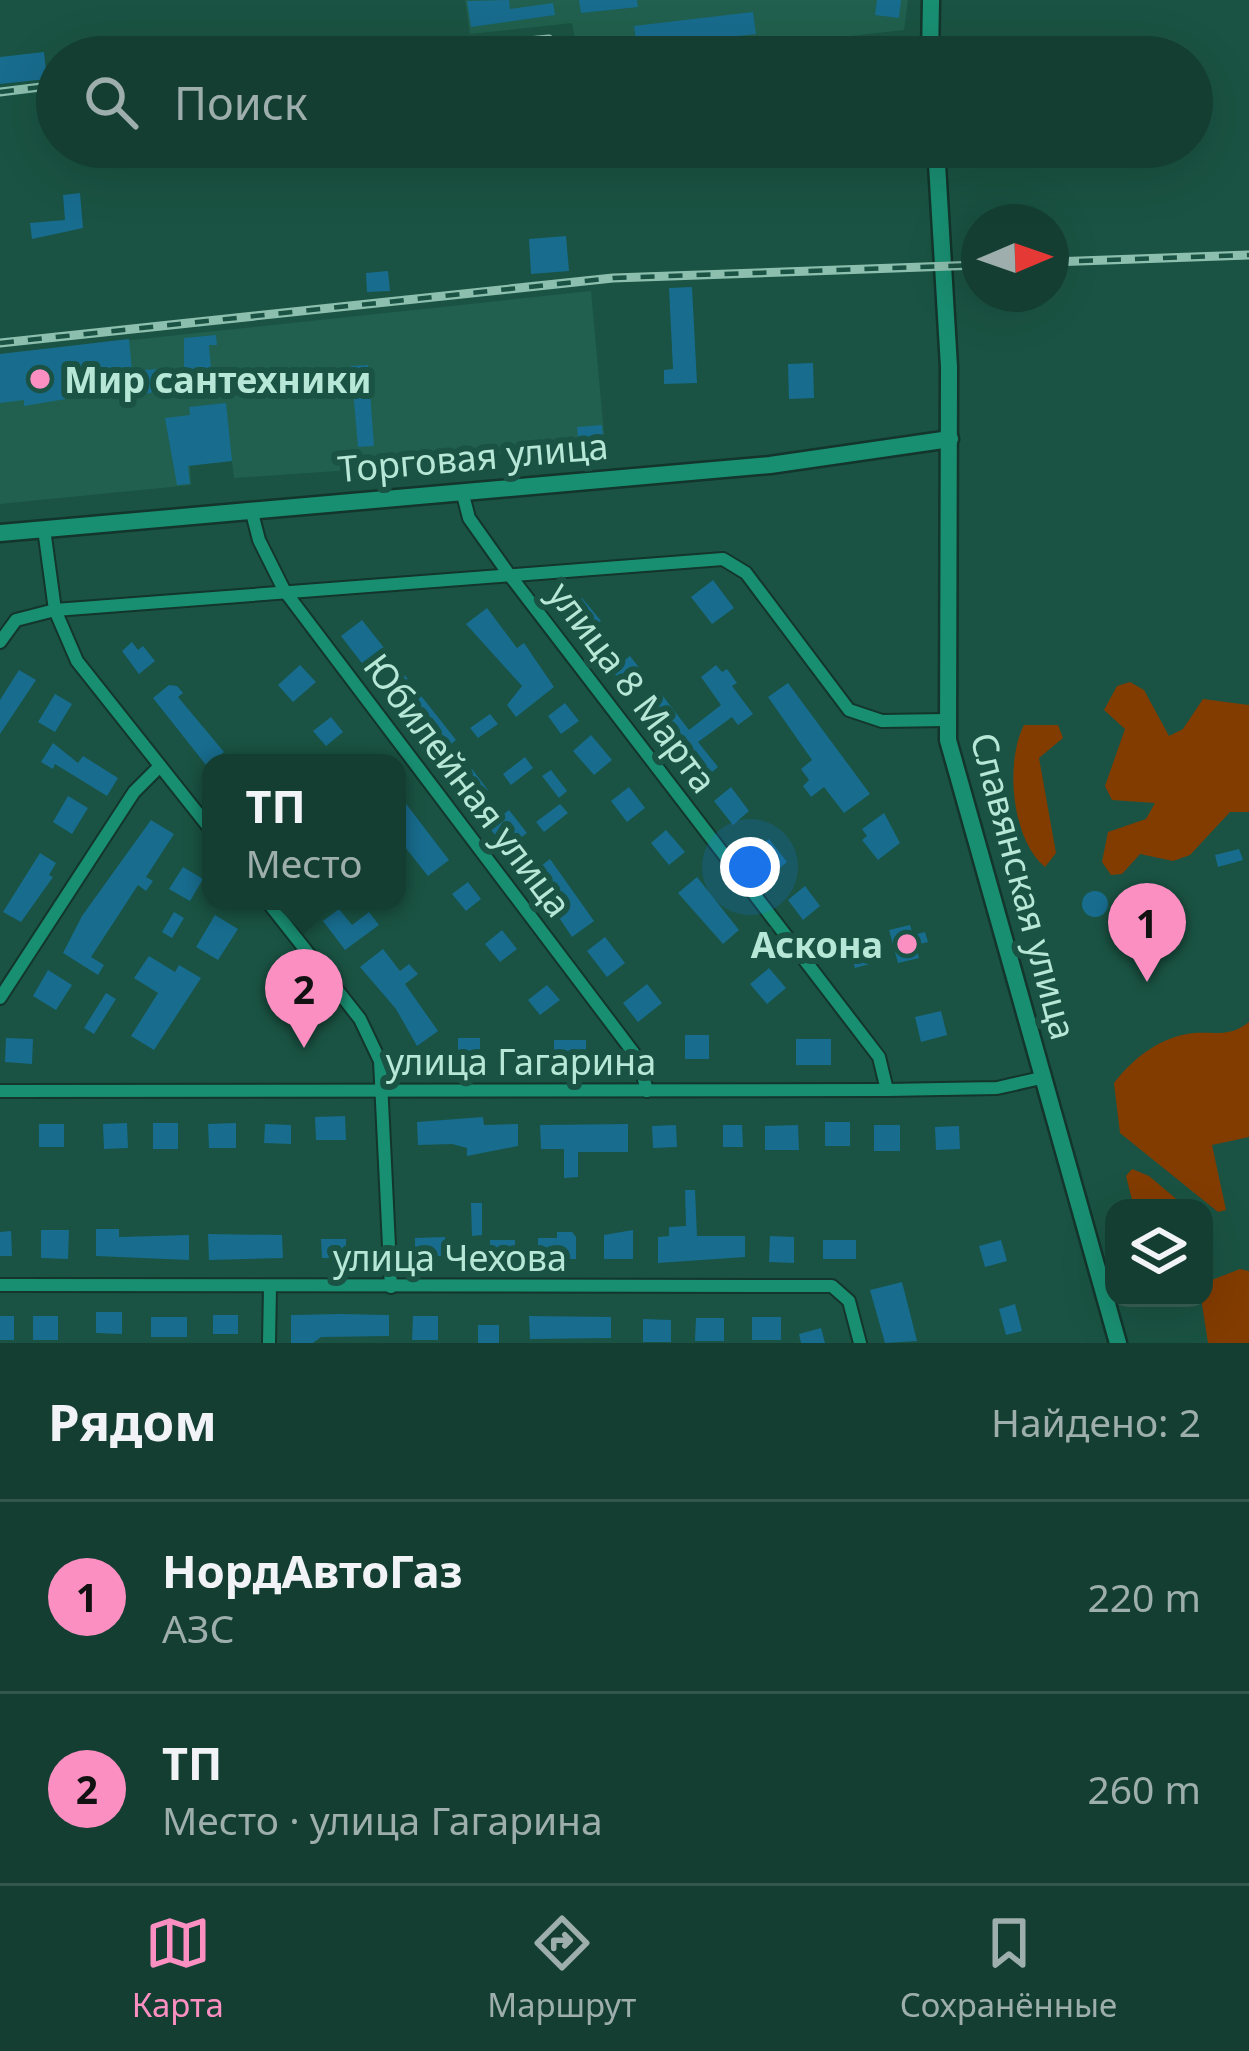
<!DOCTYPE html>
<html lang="ru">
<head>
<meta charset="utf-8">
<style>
  :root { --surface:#143e32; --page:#21493e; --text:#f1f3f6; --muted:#9daeac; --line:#33574d; --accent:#fc8fc2 }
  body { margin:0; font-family:"Noto Sans",sans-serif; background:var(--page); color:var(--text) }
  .controls { position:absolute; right:36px; bottom:36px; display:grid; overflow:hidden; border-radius:24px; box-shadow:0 12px 48px #0002 }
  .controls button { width:108px; height:108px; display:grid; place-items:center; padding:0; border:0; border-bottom:3px solid var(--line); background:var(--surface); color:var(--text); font:60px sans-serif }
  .compass { position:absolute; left:961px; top:204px; width:108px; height:108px; border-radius:50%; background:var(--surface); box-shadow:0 12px 48px #0002; rotate:88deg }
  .you { position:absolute; left:750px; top:867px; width:42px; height:42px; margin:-30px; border:9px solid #fff; border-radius:50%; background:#1a73e8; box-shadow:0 0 0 18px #1a73e833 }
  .badge { display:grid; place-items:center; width:78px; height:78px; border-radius:50%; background:var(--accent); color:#111; font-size:39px; font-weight:700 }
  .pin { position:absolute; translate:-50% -99px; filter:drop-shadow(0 3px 6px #0008) }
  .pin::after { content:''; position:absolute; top:63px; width:42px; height:36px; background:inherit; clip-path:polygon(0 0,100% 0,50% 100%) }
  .popup { position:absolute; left:202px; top:754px; width:204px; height:156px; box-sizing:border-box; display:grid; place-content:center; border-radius:24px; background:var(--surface); filter:drop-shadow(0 3px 9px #0005); font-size:39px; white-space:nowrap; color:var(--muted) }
  .popup b { font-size:45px; color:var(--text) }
  .popup::after { content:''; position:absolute; left:50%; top:100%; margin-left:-24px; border:24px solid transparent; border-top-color:var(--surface) }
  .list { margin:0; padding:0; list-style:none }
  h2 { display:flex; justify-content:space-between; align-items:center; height:156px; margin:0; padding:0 48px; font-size:51px }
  h2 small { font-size:39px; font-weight:400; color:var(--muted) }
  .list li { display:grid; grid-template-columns:78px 1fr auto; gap:36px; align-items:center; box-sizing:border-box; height:192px; padding:0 48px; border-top:3px solid var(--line) }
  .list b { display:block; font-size:45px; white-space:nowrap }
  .list p { margin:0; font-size:39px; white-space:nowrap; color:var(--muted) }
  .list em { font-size:39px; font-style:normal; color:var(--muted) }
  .icon { flex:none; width:66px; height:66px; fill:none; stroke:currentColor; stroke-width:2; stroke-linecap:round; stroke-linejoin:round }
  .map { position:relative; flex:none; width:1249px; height:1343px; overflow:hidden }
  .search { position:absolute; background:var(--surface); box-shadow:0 12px 48px #0002; left:36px; right:36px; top:36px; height:132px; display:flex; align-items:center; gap:30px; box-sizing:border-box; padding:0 42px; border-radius:66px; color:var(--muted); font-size:45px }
  .sheet { height:540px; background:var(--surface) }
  nav { display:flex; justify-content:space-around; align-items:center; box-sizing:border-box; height:168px; border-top:3px solid var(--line); background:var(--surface); font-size:33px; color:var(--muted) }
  nav a { display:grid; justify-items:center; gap:6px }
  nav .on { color:var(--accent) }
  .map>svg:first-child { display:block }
  .built { fill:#21604e }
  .green { fill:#833c00 }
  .building { fill:#186c8e }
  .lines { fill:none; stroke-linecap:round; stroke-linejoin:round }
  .street-casing { stroke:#13352b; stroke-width:16 }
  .secondary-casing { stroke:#13352b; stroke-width:21 }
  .street { stroke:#198f72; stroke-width:12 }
  .secondary { stroke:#198f72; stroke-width:16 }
  .rail-casing { stroke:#8cbfae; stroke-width:9 }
  .rail { stroke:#1a5343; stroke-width:4.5; stroke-dasharray:14; stroke-linecap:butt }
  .poi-dot { fill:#fc8fc2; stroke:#1a5343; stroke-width:4.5 }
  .labels { text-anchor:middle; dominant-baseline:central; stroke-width:12; stroke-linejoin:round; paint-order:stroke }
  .poi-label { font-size:36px; font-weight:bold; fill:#b7e7d6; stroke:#1a5343; text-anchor:start }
  .street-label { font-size:36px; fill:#b7e7d6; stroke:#1a5343 }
</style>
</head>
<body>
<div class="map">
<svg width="1249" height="1343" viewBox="0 0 1249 1343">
  <rect width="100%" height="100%" fill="#1a5343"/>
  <!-- built -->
  <g class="built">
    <polygon points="465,0 908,0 904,30 668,57 578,57 572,23 470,34"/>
    <polygon points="591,291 605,445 438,459 438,464 234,478 232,461 190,465 191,485 0,504 0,354"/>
  </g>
  <!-- green -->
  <g class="green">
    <polygon points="1130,682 1144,690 1169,736 1183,729 1203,699 1249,705 1249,812 1230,812 1190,855 1173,861 1140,854 1122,874 1111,875 1102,862 1108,832 1146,819 1155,803 1112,800 1105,786 1125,729 1104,710 1117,686"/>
    <path d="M1024 725H1058L1063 738 1039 758 1056 853 1045 867C1011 839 1005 762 1024 725Z"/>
    <path d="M1249 1022V1137L1212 1145 1226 1210 1218 1212 1120 1133 1114 1083C1134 1057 1162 1036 1194 1033 1215 1032 1231 1037 1249 1022Z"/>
    <polygon points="1132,1169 1149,1176 1187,1208 1134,1208 1126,1176"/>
    <polygon points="1240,1269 1249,1271 1249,1343 1208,1343 1201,1298 1204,1283"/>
  </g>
  <!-- building -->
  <g class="building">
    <polygon points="509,0 510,9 553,3 555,15 471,27 467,1"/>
    <polygon points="579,0 637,0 638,7 581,13"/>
    <polygon points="877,0 901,0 899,18 875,15"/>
    <polygon points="753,12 756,34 637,47 634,26"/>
    <polygon points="605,36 608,57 580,57 578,39"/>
    <polygon points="44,52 47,79 0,84 0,57"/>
    <polygon points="80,193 83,228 32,239 30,223 65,220 63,195"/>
    <polygon points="566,236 569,271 531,274 529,239"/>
    <polygon points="388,271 390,291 367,292 366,273"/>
    <polygon points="692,287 697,383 664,384 664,370 673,369 669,288"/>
    <polygon points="216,335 217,345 209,345 212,380 184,383 184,338"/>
    <polygon points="129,339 132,371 158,369 156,392 136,395 131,388 24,406 24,400 0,403 0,354"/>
    <polygon points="813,363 814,398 789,399 788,364"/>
    <polygon points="368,365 374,446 358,447 351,366"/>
    <polygon points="226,403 232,461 188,466 190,484 177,485 165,418 190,415 189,407"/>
    <polygon points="602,425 604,445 579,447 577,427"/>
    <polygon points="713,580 734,608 712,624 691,597"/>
    <polygon points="582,598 601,621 578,639 560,616"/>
    <polygon points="487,608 517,648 524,643 554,687 516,717 507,705 522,686 466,624"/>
    <polygon points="362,620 392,658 371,675 341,636"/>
    <polygon points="132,642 138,650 143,646 155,661 139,674 122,651"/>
    <polygon points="630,656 644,674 624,687 612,670"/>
    <polygon points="300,665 316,682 293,702 278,685"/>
    <polygon points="716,665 722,672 727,669 737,683 732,686 753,714 738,725 732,717 698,742 718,767 698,784 638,708 659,691 689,730 721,705 701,677"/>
    <polygon points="19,670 36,680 0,734 0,700"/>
    <polygon points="403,673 456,740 435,757 380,691"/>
    <polygon points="788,683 870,794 844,813 824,787 811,797 803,786 809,780 801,769 812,760 768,697"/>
    <polygon points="169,685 177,686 183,693 178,697 224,752 206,765 153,698"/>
    <polygon points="55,694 72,704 55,732 38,722"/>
    <polygon points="565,703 579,721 561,734 548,716"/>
    <polygon points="490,714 498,724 478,738 470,728"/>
    <polygon points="331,717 343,732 326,746 313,731"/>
    <polygon points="591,735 612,760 594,775 573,751"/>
    <polygon points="53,743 78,763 83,756 118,778 107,796 55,764 53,769 41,762"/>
    <polygon points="525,757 533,768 511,785 503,774"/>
    <polygon points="472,769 488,790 468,806 452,785"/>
    <polygon points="551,770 567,791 559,798 542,776"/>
    <polygon points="629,787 645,808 627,822 611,801"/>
    <polygon points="731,787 749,811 733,825 714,801"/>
    <polygon points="397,792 449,860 428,876 397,837"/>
    <polygon points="68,796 88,808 72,834 53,822"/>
    <polygon points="560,804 568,813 544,832 536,822"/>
    <polygon points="509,810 527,833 506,849 488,826"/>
    <polygon points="884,813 900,843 878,860 862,840 867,836 862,829"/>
    <polygon points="151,820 174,834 146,877 153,881 146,891 138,885 91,957 104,965 98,975 63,953 82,916"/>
    <polygon points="666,830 685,852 669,865 651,843"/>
    <polygon points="769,839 787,862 768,877 750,853"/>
    <polygon points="1239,849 1243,860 1218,867 1215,855"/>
    <polygon points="40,853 56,863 49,875 53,877 21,922 3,912"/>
    <polygon points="550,859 594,921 572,937 530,874"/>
    <polygon points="183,867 203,879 190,901 169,889"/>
    <polygon points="697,877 739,930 723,944 678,893"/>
    <polygon points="468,882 481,899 466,911 452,894"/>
    <polygon points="805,886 820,906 803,920 788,900"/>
    <circle cx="1095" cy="904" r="13"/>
    <polygon points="339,909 352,925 369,912 379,925 345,950 323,921"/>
    <polygon points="174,912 184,918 172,938 162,932"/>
    <polygon points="215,915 238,929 218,960 196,947"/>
    <polygon points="910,925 913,935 925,932 928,942 915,945 919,958 898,963 889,930"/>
    <polygon points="502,930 517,949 500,962 485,944"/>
    <polygon points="605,937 625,963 607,977 587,951"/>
    <polygon points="869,946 873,963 855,968 850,951"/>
    <polygon points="383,949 400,971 409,964 418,974 405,984 438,1031 417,1046 396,1009 360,967"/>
    <polygon points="149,956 175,972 179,965 201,978 154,1050 131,1036 158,993 134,978"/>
    <polygon points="769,968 786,988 767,1004 750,984"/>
    <polygon points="48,970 72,985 56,1010 33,996"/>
    <polygon points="647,984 662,1003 638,1022 623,1003"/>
    <polygon points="547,985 560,1000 540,1015 528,1000"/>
    <polygon points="106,993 116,999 94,1034 84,1028"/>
    <polygon points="941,1011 947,1035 921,1042 915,1017"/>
    <rect x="685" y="1035" width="24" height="24"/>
    <polygon points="6,1038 33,1039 32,1064 5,1062"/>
    <rect x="458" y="1038" width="22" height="20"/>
    <rect x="796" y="1039" width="35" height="26"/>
    <polygon points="554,1040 586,1040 586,1062 554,1063"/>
    <polygon points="345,1116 346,1140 316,1140 315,1117"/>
    <polygon points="483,1117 484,1125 518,1124 518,1146 467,1156 467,1148 452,1144 418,1145 417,1122"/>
    <rect x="825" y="1122" width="25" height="24"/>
    <polygon points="127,1123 128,1148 104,1149 103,1124"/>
    <rect x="153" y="1123" width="25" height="26"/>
    <polygon points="236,1123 236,1148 209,1148 208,1124"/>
    <rect x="39" y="1124" width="25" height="23"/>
    <polygon points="265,1124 291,1125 291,1144 264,1143"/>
    <polygon points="628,1124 628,1152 578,1152 578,1177 564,1178 564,1149 541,1149 540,1125"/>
    <polygon points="676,1125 677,1147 653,1148 652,1126"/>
    <polygon points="723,1125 742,1125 743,1147 723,1147"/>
    <polygon points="798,1125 799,1150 765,1150 765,1126"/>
    <rect x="874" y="1125" width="26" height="26"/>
    <polygon points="959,1126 960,1149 936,1150 935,1127"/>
    <polygon points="685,1190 695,1190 697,1236 745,1236 745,1257 658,1263 658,1237 669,1236 669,1227 686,1226"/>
    <polygon points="471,1203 482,1203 482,1235 472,1236"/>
    <polygon points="96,1229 119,1229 119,1237 189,1235 189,1260 96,1256"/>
    <polygon points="41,1230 69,1230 68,1259 41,1258"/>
    <polygon points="633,1230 633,1259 604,1259 604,1235"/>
    <polygon points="11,1231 12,1256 0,1256 0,1232"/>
    <polygon points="557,1232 572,1232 576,1237 576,1259 538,1259 538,1238 557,1238"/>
    <polygon points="208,1234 282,1235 283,1258 209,1260"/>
    <polygon points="770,1236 794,1237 794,1263 769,1262"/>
    <polygon points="445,1237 445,1256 415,1256 415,1238"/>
    <polygon points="321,1239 346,1239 346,1258 322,1258"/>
    <polygon points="490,1240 515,1240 515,1265 490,1264"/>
    <rect x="823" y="1240" width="33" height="19"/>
    <polygon points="1001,1240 1007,1261 985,1267 979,1246"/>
    <polygon points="902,1282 917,1341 885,1343 870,1290"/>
    <polygon points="1015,1304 1022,1331 1006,1335 999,1309"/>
    <polygon points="96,1312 122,1312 122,1334 96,1333"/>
    <polygon points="340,1314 389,1315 389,1336 321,1337 313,1343 291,1343 291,1315"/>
    <rect x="213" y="1315" width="25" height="19"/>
    <rect x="0" y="1316" width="14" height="24"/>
    <rect x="33" y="1316" width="25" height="24"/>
    <polygon points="413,1316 438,1316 438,1340 412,1340"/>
    <polygon points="529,1316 611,1317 611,1338 530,1339"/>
    <rect x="151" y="1317" width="36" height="20"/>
    <rect x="752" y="1317" width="29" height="23"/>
    <polygon points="696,1318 724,1318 724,1341 695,1341"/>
    <polygon points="643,1319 671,1320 671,1342 643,1342"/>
    <rect x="478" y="1325" width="21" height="18"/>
    <polygon points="821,1328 825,1343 801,1343 799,1334"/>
  </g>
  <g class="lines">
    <!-- street casing -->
    <g class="street-casing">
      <g id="street">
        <polyline points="462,491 469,518 508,573 879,1057 887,1090"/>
        <polyline points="251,509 259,540 284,590 639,1060 647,1091"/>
        <polyline points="44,529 55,610 77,661 211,830"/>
        <polyline points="0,642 16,620 55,610 723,559 746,573 849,710 882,721 946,720"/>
        <polyline points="267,901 360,1019 380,1061 391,1287"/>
        <polyline points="0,998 134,792 160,766"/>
        <polyline points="0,1091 887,1090 997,1088 1041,1078"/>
        <polyline points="0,1285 832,1286 849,1301 860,1343"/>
        <polyline points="269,1343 270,1287"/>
      </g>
    </g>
    <!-- secondary casing -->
    <g class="secondary-casing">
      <g id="secondary">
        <polyline points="930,57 931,0"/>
        <polyline points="936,147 949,367 948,740 1118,1343"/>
        <polyline points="0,533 770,465 950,439"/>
      </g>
    </g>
    <!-- street -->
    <use href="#street" class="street"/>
    <!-- secondary -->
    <use href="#secondary" class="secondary"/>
    <!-- rail casing -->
    <g class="rail-casing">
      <g id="rail">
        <polyline points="355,57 549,39"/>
        <polyline points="0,92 57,85"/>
        <polyline points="1051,262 1249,255"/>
        <polyline points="0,343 613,278 979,265"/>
      </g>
    </g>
    <!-- rail -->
    <use href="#rail" class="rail"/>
  </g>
  <!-- markers -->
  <g class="poi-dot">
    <circle cx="40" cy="379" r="12"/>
    <circle cx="907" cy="944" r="12"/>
  </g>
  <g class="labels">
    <!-- poi labels -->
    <g class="poi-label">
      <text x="64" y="379">Мир сантехники</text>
      <text x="883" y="944" text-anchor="end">Аскона</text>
    </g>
    <!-- street labels -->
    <g class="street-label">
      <text transform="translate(473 457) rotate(-5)">Торговая улица</text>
      <text transform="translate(633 687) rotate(53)">улица 8 Марта</text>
      <text transform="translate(468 785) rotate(53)">Юбилейная улица</text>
      <text transform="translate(1024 886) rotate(75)">Славянская улица</text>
      <text x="521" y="1061">улица Гагарина</text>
      <text x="450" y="1257">улица Чехова</text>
    </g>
  </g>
</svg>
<div class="controls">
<button><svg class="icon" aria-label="layers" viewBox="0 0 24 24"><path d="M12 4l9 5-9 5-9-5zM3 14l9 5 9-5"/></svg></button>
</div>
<svg class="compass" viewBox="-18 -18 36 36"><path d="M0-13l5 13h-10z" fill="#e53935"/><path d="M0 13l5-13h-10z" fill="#9daeac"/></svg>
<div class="you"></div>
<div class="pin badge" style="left:1147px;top:982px">1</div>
<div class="pin badge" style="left:304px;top:1048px">2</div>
<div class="popup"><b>ТП</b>Место</div>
<div class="search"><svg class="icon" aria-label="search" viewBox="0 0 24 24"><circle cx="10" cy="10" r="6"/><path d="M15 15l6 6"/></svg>Поиск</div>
</div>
<section class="sheet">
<h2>Рядом<small>Найдено: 2</small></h2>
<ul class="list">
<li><span class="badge">1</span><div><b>НордАвтоГаз</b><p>АЗС</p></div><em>220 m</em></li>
<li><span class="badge">2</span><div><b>ТП</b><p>Место · улица Гагарина</p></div><em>260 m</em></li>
</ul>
</section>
<nav>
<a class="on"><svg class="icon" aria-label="map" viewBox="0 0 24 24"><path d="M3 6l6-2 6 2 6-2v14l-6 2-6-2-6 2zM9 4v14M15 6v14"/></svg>Карта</a>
<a><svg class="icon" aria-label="directions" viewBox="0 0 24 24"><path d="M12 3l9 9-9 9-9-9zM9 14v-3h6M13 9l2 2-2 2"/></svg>Маршрут</a>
<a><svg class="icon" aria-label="saved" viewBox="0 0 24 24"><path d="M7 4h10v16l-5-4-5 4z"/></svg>Сохранённые</a>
</nav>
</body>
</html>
